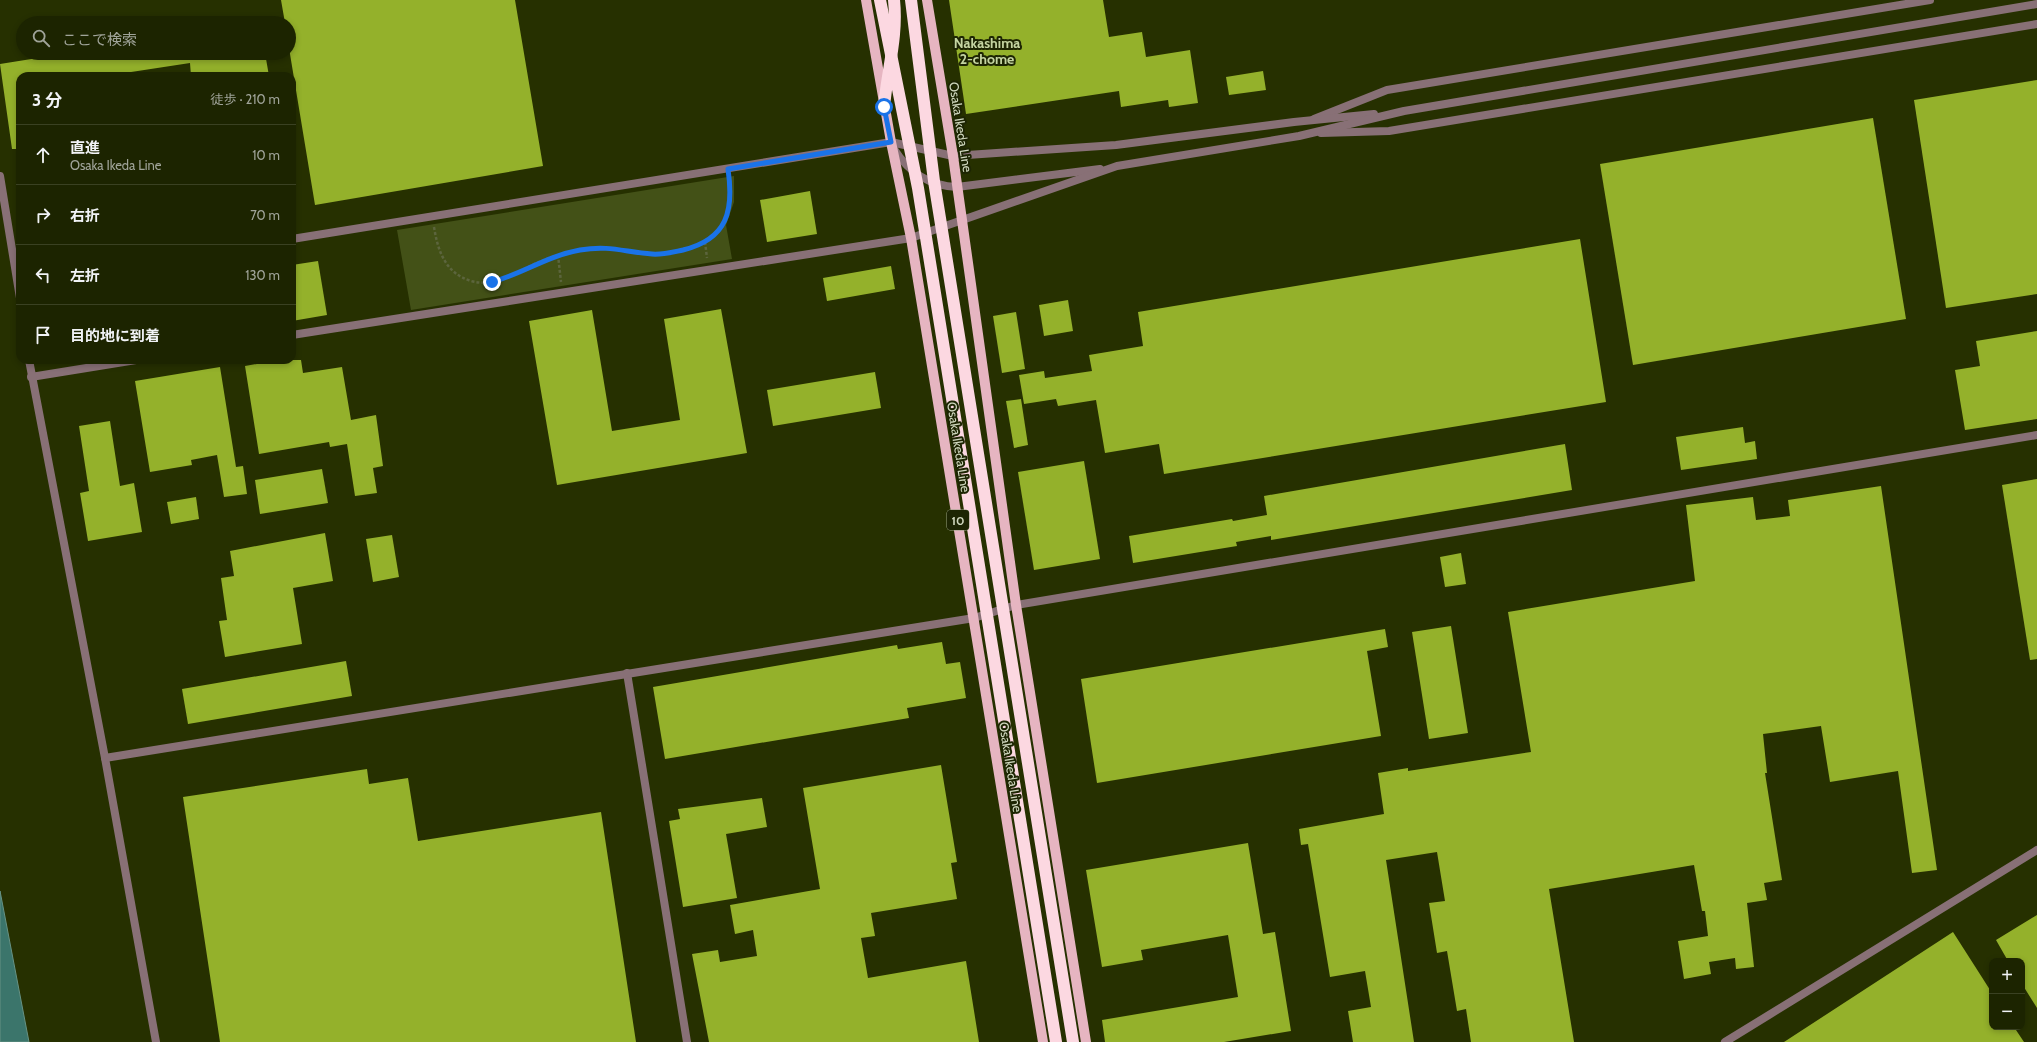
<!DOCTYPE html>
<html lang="ja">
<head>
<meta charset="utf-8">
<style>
  :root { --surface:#1c2400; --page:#29300f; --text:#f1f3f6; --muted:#a0a499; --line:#3a4122 }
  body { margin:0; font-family:Cabin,"Noto Sans JP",sans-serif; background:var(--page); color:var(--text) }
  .controls { position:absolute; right:12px; bottom:12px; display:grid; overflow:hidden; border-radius:8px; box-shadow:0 2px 6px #0003 }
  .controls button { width:36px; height:36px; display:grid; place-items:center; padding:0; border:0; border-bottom:1px solid var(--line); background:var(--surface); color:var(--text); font:20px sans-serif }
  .stop { position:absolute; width:12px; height:12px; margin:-9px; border:3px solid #1a73e8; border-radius:50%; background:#fff }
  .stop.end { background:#1a73e8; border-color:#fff; box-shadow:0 1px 4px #0008 }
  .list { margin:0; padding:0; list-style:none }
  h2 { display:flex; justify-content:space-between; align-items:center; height:52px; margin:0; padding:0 16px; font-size:17px }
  h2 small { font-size:13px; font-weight:400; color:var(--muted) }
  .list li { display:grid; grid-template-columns:26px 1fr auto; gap:12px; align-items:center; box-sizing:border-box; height:60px; padding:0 16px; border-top:1px solid var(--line) }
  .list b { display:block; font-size:15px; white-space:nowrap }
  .list p { margin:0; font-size:13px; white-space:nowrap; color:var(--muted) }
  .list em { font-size:13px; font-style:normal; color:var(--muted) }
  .icon { flex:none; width:22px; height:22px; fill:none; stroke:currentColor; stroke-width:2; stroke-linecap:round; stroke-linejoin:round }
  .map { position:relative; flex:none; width:2037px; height:1042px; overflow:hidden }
  .search { position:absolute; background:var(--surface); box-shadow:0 2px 6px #0003; left:16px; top:16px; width:280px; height:44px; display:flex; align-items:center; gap:10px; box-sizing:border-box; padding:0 14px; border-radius:22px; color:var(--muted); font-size:15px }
  .panel { position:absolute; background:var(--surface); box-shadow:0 2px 6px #0003; left:16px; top:72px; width:280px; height:292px; border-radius:12px }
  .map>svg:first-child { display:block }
  .green { fill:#435117 }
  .water { fill:#3b756b; stroke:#679284 }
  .building { fill:#94b12b }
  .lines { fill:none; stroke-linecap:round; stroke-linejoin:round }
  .path { stroke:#5c653d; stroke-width:2.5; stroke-dasharray:3 2; stroke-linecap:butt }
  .minor { stroke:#887076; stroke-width:8 }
  .tertiary { stroke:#887076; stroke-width:8 }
  .primary { stroke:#e6b5c1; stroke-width:10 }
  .motorway { stroke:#fcd8e1; stroke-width:12 }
  .motorway-bridge { stroke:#fcd8e1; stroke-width:12 }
  .route { stroke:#1a73e8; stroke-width:5 }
  .labels { text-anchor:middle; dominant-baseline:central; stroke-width:4; stroke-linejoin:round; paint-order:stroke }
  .shield { fill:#1d2503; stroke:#9aa286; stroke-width:1 }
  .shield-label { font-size:12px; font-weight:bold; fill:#cfd7be }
  .street-label { font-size:13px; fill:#cfd7be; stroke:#1d2503 }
  .neighbourhood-label { font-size:14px; font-weight:bold; fill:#c5d5a2; stroke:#1d2503 }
</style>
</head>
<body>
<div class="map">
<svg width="2037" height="1042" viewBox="0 0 2037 1042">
  <rect width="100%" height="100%" fill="#263000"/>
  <!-- green -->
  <polygon class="green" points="734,176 734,202 726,225 732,259 411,310 397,230"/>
  <!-- water -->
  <polygon class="water" points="0,891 29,1042 0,1042"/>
  <!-- building -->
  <g class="building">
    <polygon points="281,0 515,0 543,166 315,205 289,48 289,23 285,23"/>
    <polygon points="949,0 1103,0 1109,37 1142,32 1146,57 1190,50 1198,103 1169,107 1168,100 1121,107 1119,91 966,114"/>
    <polygon points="69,53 265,53 269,76 191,76 190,63 105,76 20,76 20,149 12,149 0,64"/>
    <polygon points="1263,71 1266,90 1229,95 1226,77"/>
    <polygon points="2037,80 2037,294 1946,308 1914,100"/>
    <polygon points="1873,118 1906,319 1633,365 1600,164"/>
    <polygon points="810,191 817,234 767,242 760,200"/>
    <polygon points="1580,239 1606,402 1164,474 1159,444 1105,453 1096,400 1058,406 1056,399 1024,404 1019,375 1044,371 1045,378 1092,371 1089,355 1143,346 1138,312"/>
    <polygon points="318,261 327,315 292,321 292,265"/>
    <polygon points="891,266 895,289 827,301 823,278"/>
    <polygon points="1068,300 1073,331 1044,336 1039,305"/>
    <polygon points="721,309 747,453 557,485 529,321 592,310 612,431 680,420 664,319"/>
    <polygon points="1016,312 1025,369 1002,373 993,316"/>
    <polygon points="2037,331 2037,419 1965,430 1955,370 1980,366 1976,341"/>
    <polygon points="280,360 301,360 303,373 342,367 351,420 376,415 383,466 373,468 377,493 355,496 347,444 330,447 329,442 259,454 245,366"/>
    <polygon points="220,367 236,467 243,466 247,494 224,497 217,455 191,460 192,465 150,472 135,381"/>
    <polygon points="875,372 881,408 773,426 767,390"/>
    <polygon points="1021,399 1028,445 1014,448 1006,401"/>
    <polygon points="110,421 120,486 134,483 142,532 88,541 80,493 89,491 79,426"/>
    <polygon points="1743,427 1745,443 1755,441 1757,459 1681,470 1676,437"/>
    <polygon points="1565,444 1572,490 1271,540 1271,536 1236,542 1237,546 1133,563 1129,536 1232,519 1233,521 1267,515 1264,496"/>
    <polygon points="1084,461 1100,559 1034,570 1018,472"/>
    <polygon points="322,469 328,503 260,514 255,480"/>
    <polygon points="2037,479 2037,659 2030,660 2002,485"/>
    <polygon points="1881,486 1937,870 1912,873 1898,771 1830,782 1821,726 1763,734 1767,773 1765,773 1782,880 1764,883 1767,900 1747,903 1754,967 1736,969 1735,958 1709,962 1711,974 1684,979 1678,941 1708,936 1705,911 1702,911 1694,865 1549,889 1574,1042 1471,1042 1466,1009 1457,1011 1447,951 1437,953 1429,903 1445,901 1437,852 1386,860 1414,1042 1353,1042 1348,1011 1371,1007 1365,971 1330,977 1308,844 1301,845 1299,829 1384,814 1378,773 1408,768 1408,771 1531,752 1508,612 1695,581 1686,505 1753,497 1756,520 1790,516 1788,500"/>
    <polygon points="196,497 199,519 171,524 167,502"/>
    <polygon points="325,533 333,581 293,588 302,644 225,657 219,621 227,620 221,578 234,576 230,551"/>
    <polygon points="392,535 399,577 373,582 366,539"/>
    <polygon points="1461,553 1466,584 1445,587 1440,557"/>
    <polygon points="1451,626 1468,733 1429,739 1412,632"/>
    <polygon points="1385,629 1388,647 1367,651 1381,736 1097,783 1081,679"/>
    <polygon points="942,642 946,664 960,662 966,698 907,708 909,718 665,759 653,687 897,645 898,649"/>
    <polygon points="346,661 352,696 188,724 182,689"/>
    <polygon points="941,765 957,862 951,863 957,899 871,913 875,936 861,938 868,978 966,961 979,1042 709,1042 692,954 718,950 720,962 757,956 753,930 735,934 730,905 820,889 803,788"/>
    <polygon points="367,769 369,784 408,778 418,841 601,812 636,1042 220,1042 183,797"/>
    <polygon points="762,798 767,827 726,834 737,898 683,907 669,821 680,819 678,809"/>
    <polygon points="1248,843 1263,934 1275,932 1291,1031 1224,1042 1105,1042 1102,1020 1238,997 1228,935 1141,950 1143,960 1102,967 1086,870"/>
    <polygon points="2037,915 2037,1008 2022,984 2022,961 2008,961 1996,940"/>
    <polygon points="1953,932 1992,993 1992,1027 2014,1027 2024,1042 1784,1042"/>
  </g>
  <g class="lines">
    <!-- path -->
    <g class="path">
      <path d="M434 227C438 251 445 273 471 281 496 288 517 271 539 262 551 257 564 253 577 251 604 245 626 251 652 254 661 255 673 252 682 250 719 241 735 217 729 179"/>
      <polyline points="705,242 707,258"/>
      <polyline points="558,255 561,282"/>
    </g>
    <!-- minor -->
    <g class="minor">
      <polyline points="1314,119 1387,90 1930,0"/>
      <polyline points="1321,133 1389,131 2037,24"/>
      <polyline points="292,239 891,142 953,156"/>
      <polyline points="292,335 911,238"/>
      <polyline points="31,377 136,360"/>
    </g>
    <!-- tertiary -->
    <g class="tertiary">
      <path d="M894 149C909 173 929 186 957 187L1100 169"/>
      <polyline points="953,156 1116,145 1294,122 1374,114"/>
      <polyline points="0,176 20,298"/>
      <polyline points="911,238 1117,166 1299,136 1404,111 2037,4"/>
      <polyline points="29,360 105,758 156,1042"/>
      <polyline points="627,673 687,1042"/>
      <polyline points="105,758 974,618 1016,605 2037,435"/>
      <polyline points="1725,1042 2037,850"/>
    </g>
    <!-- primary -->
    <g class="primary">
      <polyline points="866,0 891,142 911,238 1043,1042"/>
      <polyline points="927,0 953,156 1016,605 1086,1042"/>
    </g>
    <!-- motorway -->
    <path class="motorway" d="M884 107C887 71 898 37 894 0"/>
    <!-- motorway-bridge -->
    <g class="motorway-bridge">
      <polyline points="880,0 918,188 1056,1042"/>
      <polyline points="911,0 934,181 1073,1042"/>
    </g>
  </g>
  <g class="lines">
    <!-- route -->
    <path class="route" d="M492 282C522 274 547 256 580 250 610 245 624 252 652 254 662 255 673 252 683 250 728 239 734 210 728 169L891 142 884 107"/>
  </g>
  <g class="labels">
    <!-- shield labels -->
    <rect class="shield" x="947" y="510" width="22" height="20" rx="3"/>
    <g class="shield-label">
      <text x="958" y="520">10</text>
    </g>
    <!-- street labels -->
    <g class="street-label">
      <text transform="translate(961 127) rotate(81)">Osaka Ikeda Line</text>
      <text transform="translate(959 447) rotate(81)">Osaka Ikeda Line</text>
      <text transform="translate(1011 767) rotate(81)">Osaka Ikeda Line</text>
    </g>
    <!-- neighbourhood labels -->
    <g class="neighbourhood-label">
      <text x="987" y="43">Nakashima<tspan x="987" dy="16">2-chome</tspan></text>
    </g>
  </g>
</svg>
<div class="controls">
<button>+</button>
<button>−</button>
</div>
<div class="stop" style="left:884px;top:107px"></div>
<div class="stop end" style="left:492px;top:282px"></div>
<div class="search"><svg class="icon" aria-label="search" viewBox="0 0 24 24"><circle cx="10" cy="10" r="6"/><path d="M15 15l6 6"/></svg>ここで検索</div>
<section class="panel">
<h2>3 分<small>徒歩 · 210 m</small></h2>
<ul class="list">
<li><svg class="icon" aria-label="ahead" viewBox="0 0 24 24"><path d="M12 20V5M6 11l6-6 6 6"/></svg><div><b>直進</b><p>Osaka Ikeda Line</p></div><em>10 m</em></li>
<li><svg class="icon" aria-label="right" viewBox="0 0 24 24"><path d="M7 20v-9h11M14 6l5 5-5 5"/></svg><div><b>右折</b></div><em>70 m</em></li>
<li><svg class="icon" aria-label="left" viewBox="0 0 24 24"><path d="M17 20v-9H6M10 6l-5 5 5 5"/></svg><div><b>左折</b></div><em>130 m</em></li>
<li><svg class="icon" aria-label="arrive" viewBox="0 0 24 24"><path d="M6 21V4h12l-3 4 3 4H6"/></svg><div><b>目的地に到着</b></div></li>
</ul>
</section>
</div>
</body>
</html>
